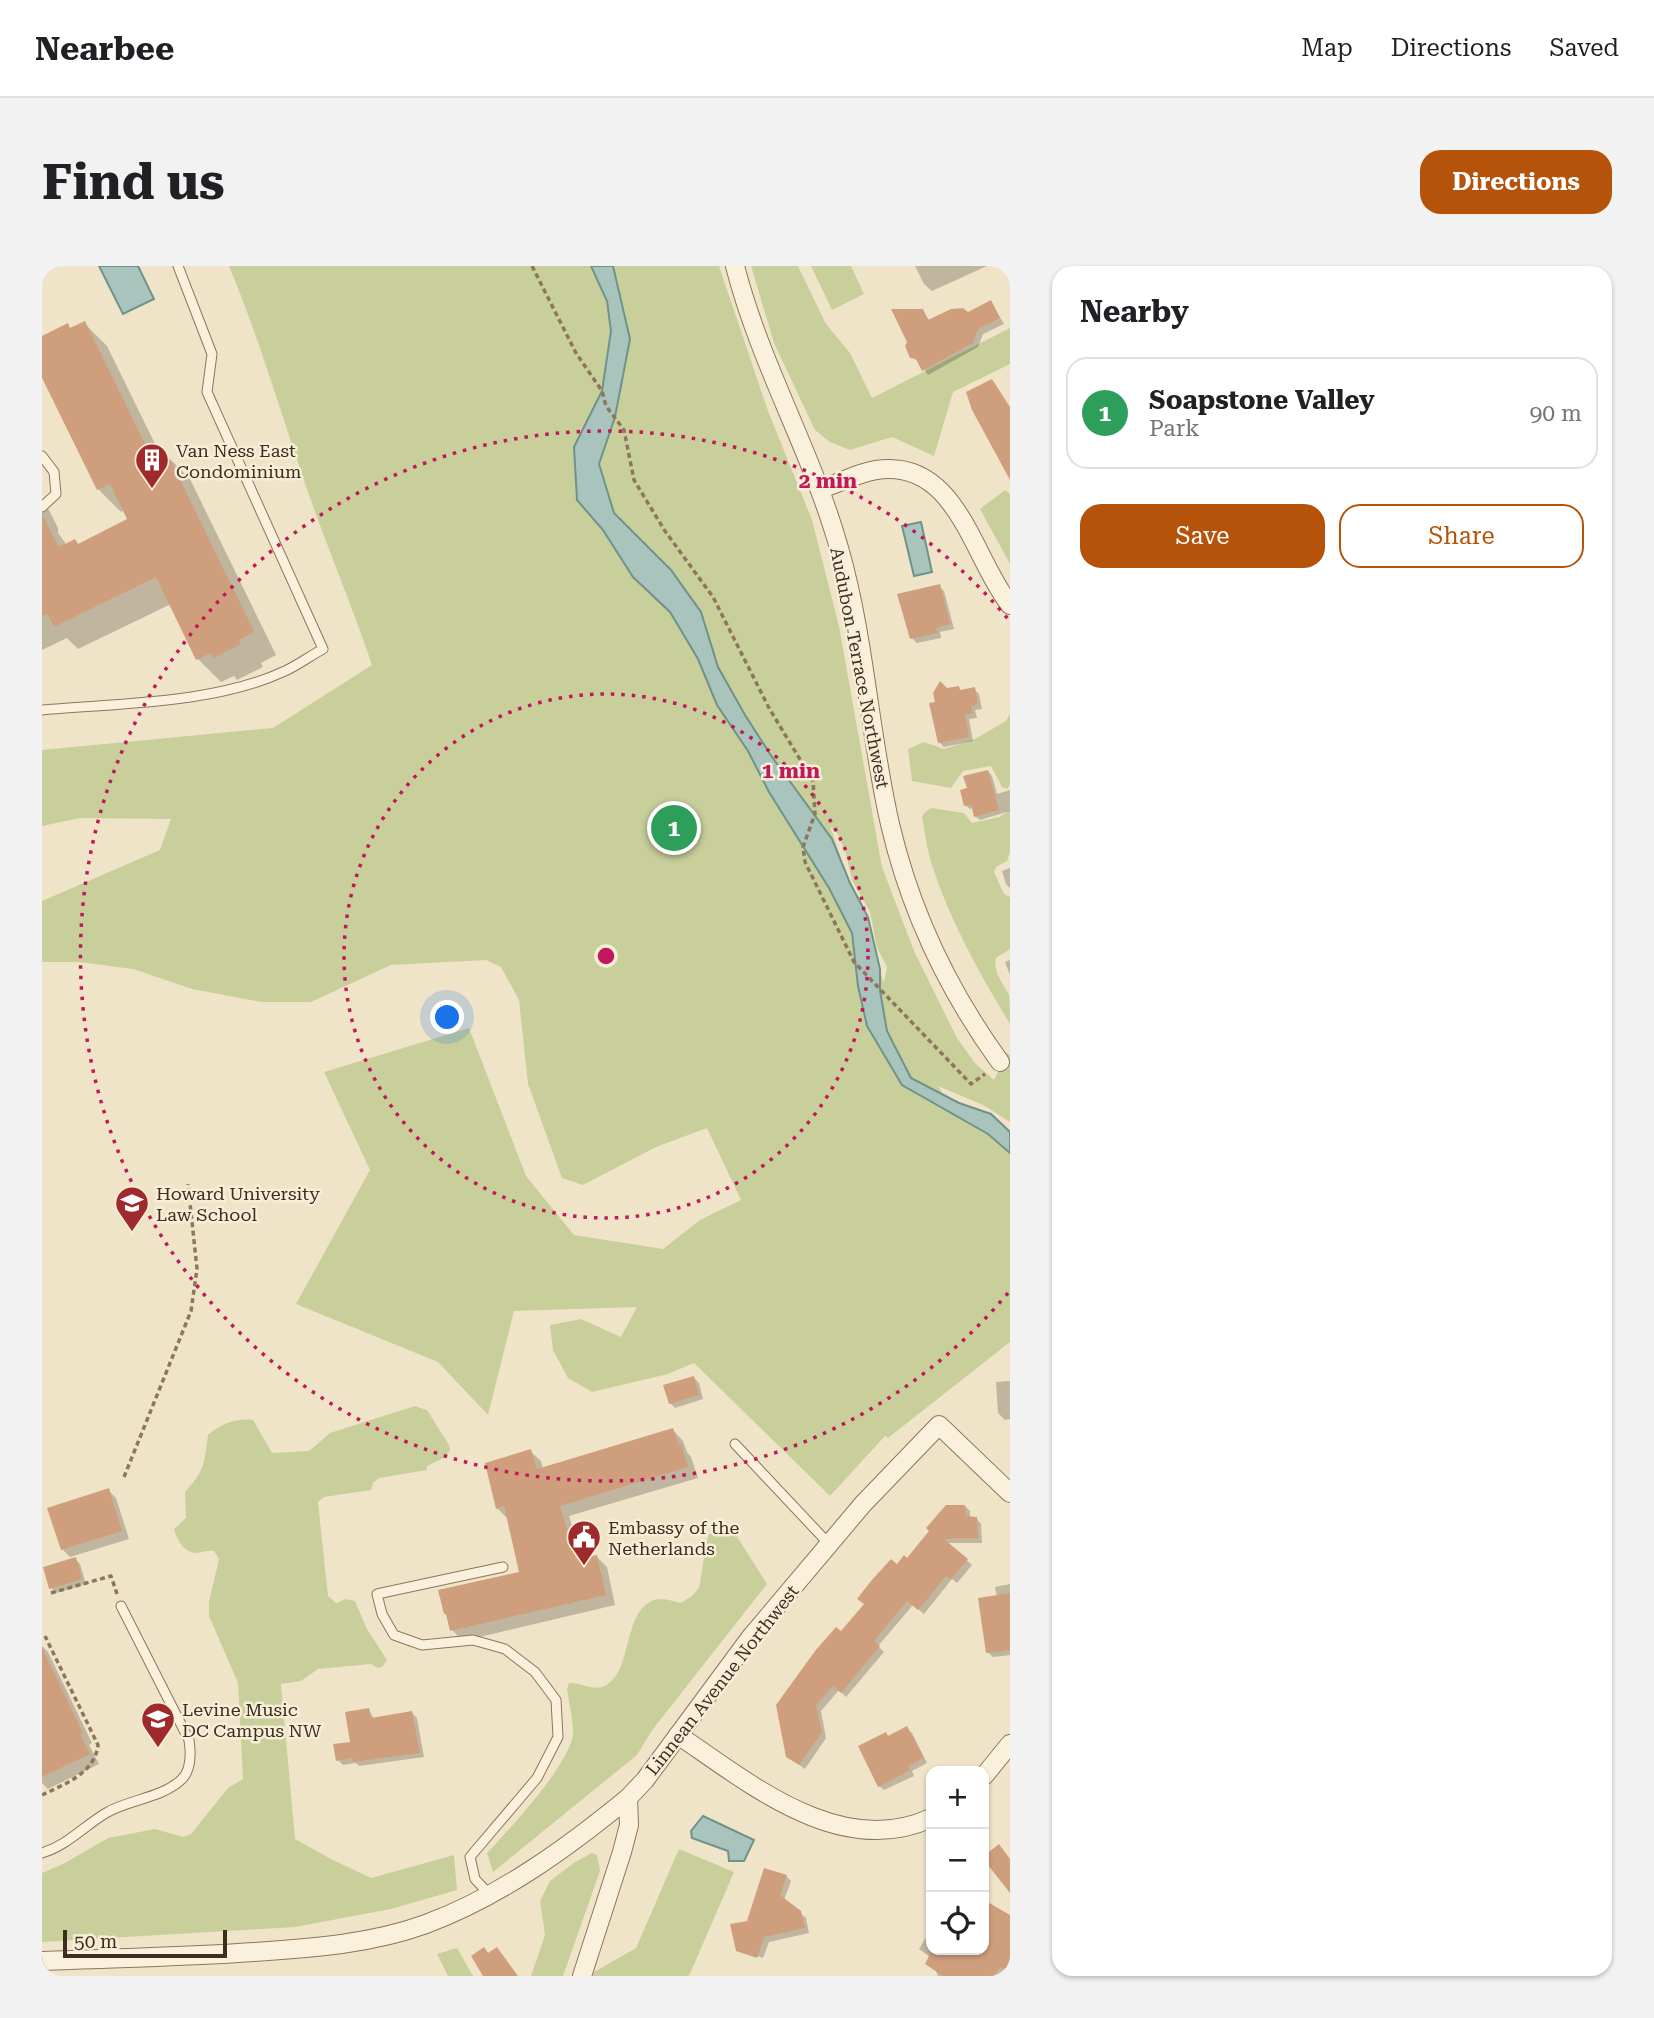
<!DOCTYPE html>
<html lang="en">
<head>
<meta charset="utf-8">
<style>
  :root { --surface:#fff; --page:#f2f2f2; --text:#202124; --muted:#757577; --line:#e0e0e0; --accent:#b45309 }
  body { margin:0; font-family:"Roboto Serif",serif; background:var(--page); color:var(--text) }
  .controls { position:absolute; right:21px; bottom:21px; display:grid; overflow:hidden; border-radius:14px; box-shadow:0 2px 5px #0004 }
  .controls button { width:63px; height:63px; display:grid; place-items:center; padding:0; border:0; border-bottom:2px solid var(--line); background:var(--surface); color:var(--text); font:35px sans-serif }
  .scale { position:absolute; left:21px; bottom:18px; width:164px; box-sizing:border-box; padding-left:7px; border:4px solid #3d2e20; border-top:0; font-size:19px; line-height:24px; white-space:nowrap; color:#3d2e20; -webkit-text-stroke:5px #f7eed8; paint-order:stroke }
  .you { position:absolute; left:406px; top:752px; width:24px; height:24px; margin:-18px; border:5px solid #fff; border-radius:50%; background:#1a73e8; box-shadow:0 0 0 10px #1a73e833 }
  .badge { display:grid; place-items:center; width:46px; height:46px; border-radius:50%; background:var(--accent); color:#fff; font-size:23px; font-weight:700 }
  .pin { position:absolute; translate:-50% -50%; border:4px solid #fff; box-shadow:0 2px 7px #0006 }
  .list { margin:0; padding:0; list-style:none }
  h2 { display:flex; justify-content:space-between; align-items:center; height:91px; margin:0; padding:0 28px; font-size:30px }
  h2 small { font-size:23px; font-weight:400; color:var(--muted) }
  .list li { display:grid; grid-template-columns:46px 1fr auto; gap:21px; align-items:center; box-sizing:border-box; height:112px; margin:0 14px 14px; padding:0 14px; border:2px solid var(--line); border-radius:21px }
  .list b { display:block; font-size:26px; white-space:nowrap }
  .list p { margin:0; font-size:23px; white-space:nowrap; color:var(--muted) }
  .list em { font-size:23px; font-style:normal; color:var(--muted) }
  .actions { display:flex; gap:14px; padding:21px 28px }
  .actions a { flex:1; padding:16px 0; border:2px solid var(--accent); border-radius:21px; text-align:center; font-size:24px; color:var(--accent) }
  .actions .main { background:var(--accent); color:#fff }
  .icon { flex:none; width:38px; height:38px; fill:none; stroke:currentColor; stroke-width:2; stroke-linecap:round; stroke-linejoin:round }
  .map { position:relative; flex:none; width:968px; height:1710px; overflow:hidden; border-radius:21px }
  header { display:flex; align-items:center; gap:42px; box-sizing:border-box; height:98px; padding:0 35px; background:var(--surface); border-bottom:2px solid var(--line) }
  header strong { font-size:33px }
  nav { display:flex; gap:38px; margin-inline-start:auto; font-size:24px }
  .intro { display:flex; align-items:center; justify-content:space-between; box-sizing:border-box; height:168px; padding:0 42px }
  h1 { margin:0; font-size:49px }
  .button { padding:18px 32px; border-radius:21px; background:var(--accent); color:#fff; font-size:24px; font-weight:700 }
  main { display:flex; gap:42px; padding:0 42px }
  aside { flex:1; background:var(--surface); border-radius:21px; box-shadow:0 2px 5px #0004 }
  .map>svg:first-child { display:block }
  .green { fill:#c9cf9b; fill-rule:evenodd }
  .water { fill:#a9c4bc; stroke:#6f938a; stroke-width:2 }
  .shadow { fill:#0003 }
  .building { fill:#cf9f7d }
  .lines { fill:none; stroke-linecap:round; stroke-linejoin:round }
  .lane-casing { stroke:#8d765c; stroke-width:11 }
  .street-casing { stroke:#8d765c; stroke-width:20 }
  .path { stroke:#8d765c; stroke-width:3.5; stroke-dasharray:5 3.5; stroke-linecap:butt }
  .lane { stroke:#faf1dc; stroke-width:9 }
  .street { stroke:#faf1dc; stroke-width:18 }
  .ring { fill:none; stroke:#c2185b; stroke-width:3.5; stroke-dasharray:3.5 7 }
  .labels { text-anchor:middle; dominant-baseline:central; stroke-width:5; stroke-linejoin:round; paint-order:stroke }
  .poi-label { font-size:18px; fill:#3d2e20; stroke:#f7eed8; text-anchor:start }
  .street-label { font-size:18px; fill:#3d2e20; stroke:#f7eed8 }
  .centre { fill:#c2185b; stroke:#f7eed8; stroke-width:3.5 }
  .ring-label { font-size:21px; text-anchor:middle; font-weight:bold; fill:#c2185b; stroke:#f7eed8; stroke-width:5; stroke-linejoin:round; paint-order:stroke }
</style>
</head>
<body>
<header>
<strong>Nearbee</strong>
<nav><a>Map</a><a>Directions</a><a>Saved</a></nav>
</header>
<div class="intro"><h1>Find us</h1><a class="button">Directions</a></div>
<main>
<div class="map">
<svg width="968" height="1710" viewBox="0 0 968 1710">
  <rect width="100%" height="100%" fill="#f0e4c8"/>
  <!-- green -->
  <g class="green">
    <path d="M187 0H677L726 145 770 254 797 360 840 601 872 685 915 772 933 797 952 814 965 787 968 789V856L941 839 896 820 915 851 946 868 968 887V1076L846 1172 843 1170 788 1230 652 1097 626 1108 550 1126 526 1112 511 1084 508 1059 539 1053 579 1071 595 1041 472 1045 446 1149 396 1096 254 1038 328 904 282 806 427 762 484 910 532 969 621 983 658 954 699 934 665 862 614 881 541 919 520 912 486 818 477 734 459 701 444 694 349 699 269 736H219L150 723 91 703 37 696H0V635L118 584 129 553 38 552 0 560V484L231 462 330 399C312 346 291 295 272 243 243 162 220 79 187 0ZM788 560 795 567 804 588 810 614 828 646 835 682 845 701 842 717Z"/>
    <polygon points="709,0 756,0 784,58 808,87 830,132 968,62 968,98 911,126 892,190 850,171 808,184 788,176 773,164 732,77"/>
    <polygon points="769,0 809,0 822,28 790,44"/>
    <polygon points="963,224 968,228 968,298 938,243"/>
    <polygon points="968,448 968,519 965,523 960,521 949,500 921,505 909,522 870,515 866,483 882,476 902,483 933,473 964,455"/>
    <path d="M889 542 922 547 930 557 957 551 968 544V586L965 595 954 601 952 606 962 628 968 631V683L954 692C951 706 961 717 967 729 968 736 968 749 968 758 937 707 908 655 890 599 885 584 883 567 880 551L882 547Z"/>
    <path d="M373 1140 385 1144 407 1179 408 1184 404 1191 385 1200V1204L337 1212 331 1217 329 1224 282 1231 276 1236 286 1330 294 1337 304 1333 313 1335 325 1363 345 1394 340 1401 336 1402 329 1398 276 1403 259 1415 239 1418 253 1573 291 1594 329 1612 412 1589 415 1624 349 1643 253 1661 0 1676V1607L21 1598 66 1572 113 1563 141 1571 149 1568 186 1522 201 1513 196 1417 167 1350V1336L177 1293 172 1285C165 1284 162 1286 155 1287 142 1287 135 1274 132 1263L144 1252 143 1226C163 1204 162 1198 166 1169 179 1158 194 1152 211 1154L230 1187 267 1185 288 1167Z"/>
    <path d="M681 1261 694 1269 725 1318 611 1463 595 1489 451 1606 445 1587C466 1565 530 1496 531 1467 531 1453 527 1437 525 1423L527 1417C538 1416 549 1424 560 1421 592 1410 579 1346 612 1334 621 1331 630 1335 639 1337L650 1330 657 1322 666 1269Z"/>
    <polygon points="637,1583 692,1606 647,1710 551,1710 552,1706 594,1682"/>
    <polygon points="550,1587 555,1589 558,1605 521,1710 489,1710 503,1669 498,1635 508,1615 533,1596"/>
    <polygon points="415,1682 431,1710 406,1710 395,1688"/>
  </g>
  <!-- water -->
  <g class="water">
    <polygon points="57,0 96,0 112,33 81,48"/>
    <polygon points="549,0 571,0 588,73 573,151 557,198 572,247 629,304 659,346 676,401 703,449 730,491 790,573 808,617 826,651 838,703 838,725 845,765 869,812 917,837 949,848 968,866 968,887 946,868 860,819 825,760 816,720 810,667 787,622 727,526 706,485 675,439 656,393 628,346 591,311 561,264 535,234 532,181 560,125 569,65 565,35"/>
    <polygon points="879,256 890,306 872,310 860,260"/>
    <polygon points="661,1550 712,1574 702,1595 687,1595 686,1585 650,1572 649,1565"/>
  </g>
  <!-- shadow -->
  <g class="shadow">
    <polygon points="0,0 8,0 0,9"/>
    <polygon points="873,0 945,0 890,25 882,18"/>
    <polygon points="949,36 962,58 941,68 936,81 886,109 878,97 870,91 880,44 888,55 925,48"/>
    <polygon points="42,57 65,80 120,192 125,190 148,213 234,389 219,397 221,401 195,414 192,410 179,416 156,393 129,338 36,383 25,372 0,384 0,237 7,244 16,262 16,267 25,279 37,279 88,254 83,244 79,246 56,223 0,107 0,77 25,59 29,63"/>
    <polygon points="897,320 902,325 912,363 898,366 899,372 875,377 870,372"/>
    <polygon points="916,422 920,425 932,423 937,428 940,443 933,444 935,452 927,453 931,475 902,481 897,476 895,437 905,424"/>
    <polygon points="946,505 950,510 955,528 968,524 968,545 938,554 933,550 931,542 928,543 923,539 927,523"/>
    <polygon points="968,602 968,622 964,618 960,605"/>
    <polygon points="968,694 968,709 963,696"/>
    <polygon points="652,1112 657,1117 661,1133 633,1142 628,1137"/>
    <polygon points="968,1115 968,1153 963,1154 956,1147 954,1116"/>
    <polygon points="631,1164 641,1175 645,1186 649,1191 656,1212 527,1250 540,1294 554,1290 565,1301 573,1339 421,1375 410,1364 407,1351 403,1347 479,1307 465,1252 455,1242 488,1185 499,1195 501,1203"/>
    <polygon points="66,1224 74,1232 87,1273 28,1291 20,1283"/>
    <polygon points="923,1240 928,1245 928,1252 934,1252 939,1258 940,1277 905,1277 930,1299 915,1317 910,1313 882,1348 871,1339 836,1380 842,1386 804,1431 797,1424 779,1445 784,1472 763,1503 752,1495 799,1368 855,1301"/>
    <polygon points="33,1293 38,1298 44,1318 14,1327 9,1322"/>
    <polygon points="968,1318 968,1389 951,1391 946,1386 955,1331 953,1321"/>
    <polygon points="0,1380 6,1386 50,1477 47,1479 57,1498 6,1523 0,1517"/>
    <polygon points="327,1444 332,1453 370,1447 375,1452 382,1491 317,1500 314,1497 301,1499 296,1494 310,1477"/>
    <polygon points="865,1462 870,1467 885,1497 870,1505 872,1510 842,1524 837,1520 844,1468 848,1471"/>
    <polygon points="744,1610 749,1615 742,1634 764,1652 767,1667 727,1676 721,1692 697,1684 706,1656"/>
    <polygon points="942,1636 968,1651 968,1707 964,1705 960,1710 896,1710 888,1691 877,1683 886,1668 889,1670 889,1684 942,1684"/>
  </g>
  <!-- building -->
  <g class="building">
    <polygon points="949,34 958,52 936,63 931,77 880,105 874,93 868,92 863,80 865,76 849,43 881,43 886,54 909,43 921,42 926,46"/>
    <polygon points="43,55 111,194 125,187 211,363 212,366 197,374 199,378 171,392 169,387 154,394 114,311 12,361 5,348 0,350 0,249 17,281 33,273 36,278 85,253 68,218 55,224 0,112 0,70 26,57 28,62"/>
    <polygon points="950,113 968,141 968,214 930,144 924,126"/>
    <polygon points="898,318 908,358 894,362 896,367 868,373 855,328"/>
    <polygon points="898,415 905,422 917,420 918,424 933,421 936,438 929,440 931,447 923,449 927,471 896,477 887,437 893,436 891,427"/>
    <polygon points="946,504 957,544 932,551 929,538 922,540 918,524 925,522 921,510"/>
    <polygon points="652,1110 657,1129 627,1138 621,1119"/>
    <polygon points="631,1162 637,1179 639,1178 646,1201 518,1240 534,1293 555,1289 564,1329 408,1365 404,1348 402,1348 396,1324 477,1306 462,1240 454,1243 443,1197 489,1183 495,1203"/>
    <polygon points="67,1222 80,1265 19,1284 5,1242"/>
    <polygon points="904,1239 923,1239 924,1250 935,1251 936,1272 902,1273 926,1293 909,1313 904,1310 876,1344 865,1335 832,1375 838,1380 799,1427 791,1420 774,1439 780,1466 757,1499 744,1491 734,1439 773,1385 794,1361 799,1365 822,1338 815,1333 829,1315 849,1293 855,1298 862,1289 865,1292 887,1265 884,1262"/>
    <polygon points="34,1291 40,1313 7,1323 1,1301"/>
    <polygon points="968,1327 968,1384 944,1387 936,1332"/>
    <polygon points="0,1382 41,1467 38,1468 48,1488 0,1511"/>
    <polygon points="327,1442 329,1452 370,1445 378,1487 311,1496 310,1492 294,1495 291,1478 308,1476 303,1446"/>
    <polygon points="865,1460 882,1492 866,1500 868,1504 836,1521 816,1480 844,1466 846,1470"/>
    <polygon points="957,1578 968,1593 968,1627 942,1594 942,1590"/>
    <polygon points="722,1602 745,1609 738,1629 759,1645 763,1662 722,1671 715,1692 694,1685 688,1658 705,1655"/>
    <polygon points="942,1634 968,1649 968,1706 958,1701 952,1710 901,1710 883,1698 890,1684 942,1684"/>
    <polygon points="442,1681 446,1687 455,1681 476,1710 441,1710 429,1690"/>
  </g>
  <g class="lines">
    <!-- lane casing -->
    <g class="lane-casing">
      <g id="lane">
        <polyline points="0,190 12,206 14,228 0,241"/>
        <path d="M0 444C78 437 172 438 243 405 256 399 268 390 281 383L165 126 170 88 136 0"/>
        <polyline points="693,1178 787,1278"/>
        <path d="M0 1587C26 1579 42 1560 64 1547 87 1533 118 1533 139 1514 150 1504 149 1487 147 1474L79 1340"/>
        <polyline points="447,1628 433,1613 428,1591 495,1512 516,1471 514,1434 493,1406 463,1383 431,1374 380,1379 352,1369 340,1348 335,1328 461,1301"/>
      </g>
    </g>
    <!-- street casing -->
    <g class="street-casing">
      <g id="street">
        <path d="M693 0C718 98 770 186 797 282 823 372 827 467 848 558 868 644 906 724 958 796"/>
        <path d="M778 223C796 218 815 207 834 204 915 192 930 291 968 339"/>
        <path d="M636 1469C707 1517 799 1594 889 1552"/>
        <polyline points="942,1510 968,1478"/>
        <path d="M0 1695C71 1692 142 1691 212 1686 271 1682 329 1678 384 1658 459 1630 525 1582 586 1532"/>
        <polyline points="540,1710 580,1586 587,1559 586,1532 603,1514 708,1372 821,1238 897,1159 968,1227"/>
      </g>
    </g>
    <!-- path -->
    <g class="path">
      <polyline points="490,0 534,87 560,125 564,140 582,164 592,214 623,265 671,331 727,442 771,515 773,548 761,581 763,596 812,696 929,818 943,808"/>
      <polyline points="82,1211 149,1045 155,1003 146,918"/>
      <polyline points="9,1327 69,1310 75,1328"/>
      <path d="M0 1529C23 1518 53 1507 56 1479L3 1370"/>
    </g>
    <!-- lane -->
    <use href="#lane" class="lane"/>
    <!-- street -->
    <use href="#street" class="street"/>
  </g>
  <!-- distance rings -->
  <g class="ring">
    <circle cx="564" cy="690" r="262"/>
    <path d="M966 1027A525 525 0 1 1 966 353"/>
  </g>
  <!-- icons -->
  <defs>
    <g id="building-pin" transform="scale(1.75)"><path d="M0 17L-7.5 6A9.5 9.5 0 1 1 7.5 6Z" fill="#9e2a2b" stroke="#f7eed8"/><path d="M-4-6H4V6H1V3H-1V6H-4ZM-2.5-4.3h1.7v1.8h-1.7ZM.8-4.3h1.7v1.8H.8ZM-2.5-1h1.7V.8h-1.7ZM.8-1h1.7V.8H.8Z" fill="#fff"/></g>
    <g id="university-pin" transform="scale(1.75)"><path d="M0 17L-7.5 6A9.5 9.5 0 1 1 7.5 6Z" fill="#9e2a2b" stroke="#f7eed8"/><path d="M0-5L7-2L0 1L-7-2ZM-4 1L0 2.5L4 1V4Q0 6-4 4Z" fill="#fff"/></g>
    <g id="civic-pin" transform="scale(1.75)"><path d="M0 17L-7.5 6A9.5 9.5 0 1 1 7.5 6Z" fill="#9e2a2b" stroke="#f7eed8"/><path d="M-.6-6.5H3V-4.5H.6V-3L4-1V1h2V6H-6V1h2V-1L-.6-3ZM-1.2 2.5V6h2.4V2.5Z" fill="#fff"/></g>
    <g id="school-pin" transform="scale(1.75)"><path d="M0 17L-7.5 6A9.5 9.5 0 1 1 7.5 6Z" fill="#9e2a2b" stroke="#f7eed8"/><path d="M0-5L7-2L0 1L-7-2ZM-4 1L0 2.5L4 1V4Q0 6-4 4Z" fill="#fff"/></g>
  </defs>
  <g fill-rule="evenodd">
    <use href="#building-pin" x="110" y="194"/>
    <use href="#university-pin" x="90" y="937"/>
    <use href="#civic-pin" x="542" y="1271"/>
    <use href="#school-pin" x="116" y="1453"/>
  </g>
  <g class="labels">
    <!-- poi labels -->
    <g class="poi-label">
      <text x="134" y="184">Van Ness East<tspan x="134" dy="21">Condominium</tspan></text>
      <text x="114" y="927">Howard University<tspan x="114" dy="21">Law School</tspan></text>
      <text x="566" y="1261">Embassy of the<tspan x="566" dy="21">Netherlands</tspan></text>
      <text x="140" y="1443">Levine Music<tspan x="140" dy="21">DC Campus NW</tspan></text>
    </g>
    <!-- street labels -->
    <g class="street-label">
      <text transform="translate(818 402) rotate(79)">Audubon Terrace Northwest</text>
      <text transform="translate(680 1414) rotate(-52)">Linnean Avenue Northwest</text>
    </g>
  </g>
  <circle cx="564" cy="690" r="10" class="centre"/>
  <g class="ring-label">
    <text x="786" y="222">2 min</text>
    <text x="749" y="512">1 min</text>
  </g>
</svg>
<div class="controls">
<button>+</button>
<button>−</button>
<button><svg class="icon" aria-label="locate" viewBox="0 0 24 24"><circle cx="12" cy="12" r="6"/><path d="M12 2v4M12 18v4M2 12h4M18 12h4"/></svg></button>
</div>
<div class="scale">50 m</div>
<div class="you"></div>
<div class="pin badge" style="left:632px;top:562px;background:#2e9e5b">1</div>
</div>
<aside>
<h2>Nearby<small></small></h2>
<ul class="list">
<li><span class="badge" style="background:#2e9e5b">1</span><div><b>Soapstone Valley</b><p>Park</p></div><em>90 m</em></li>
</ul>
<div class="actions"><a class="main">Save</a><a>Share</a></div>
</aside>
</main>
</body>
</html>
